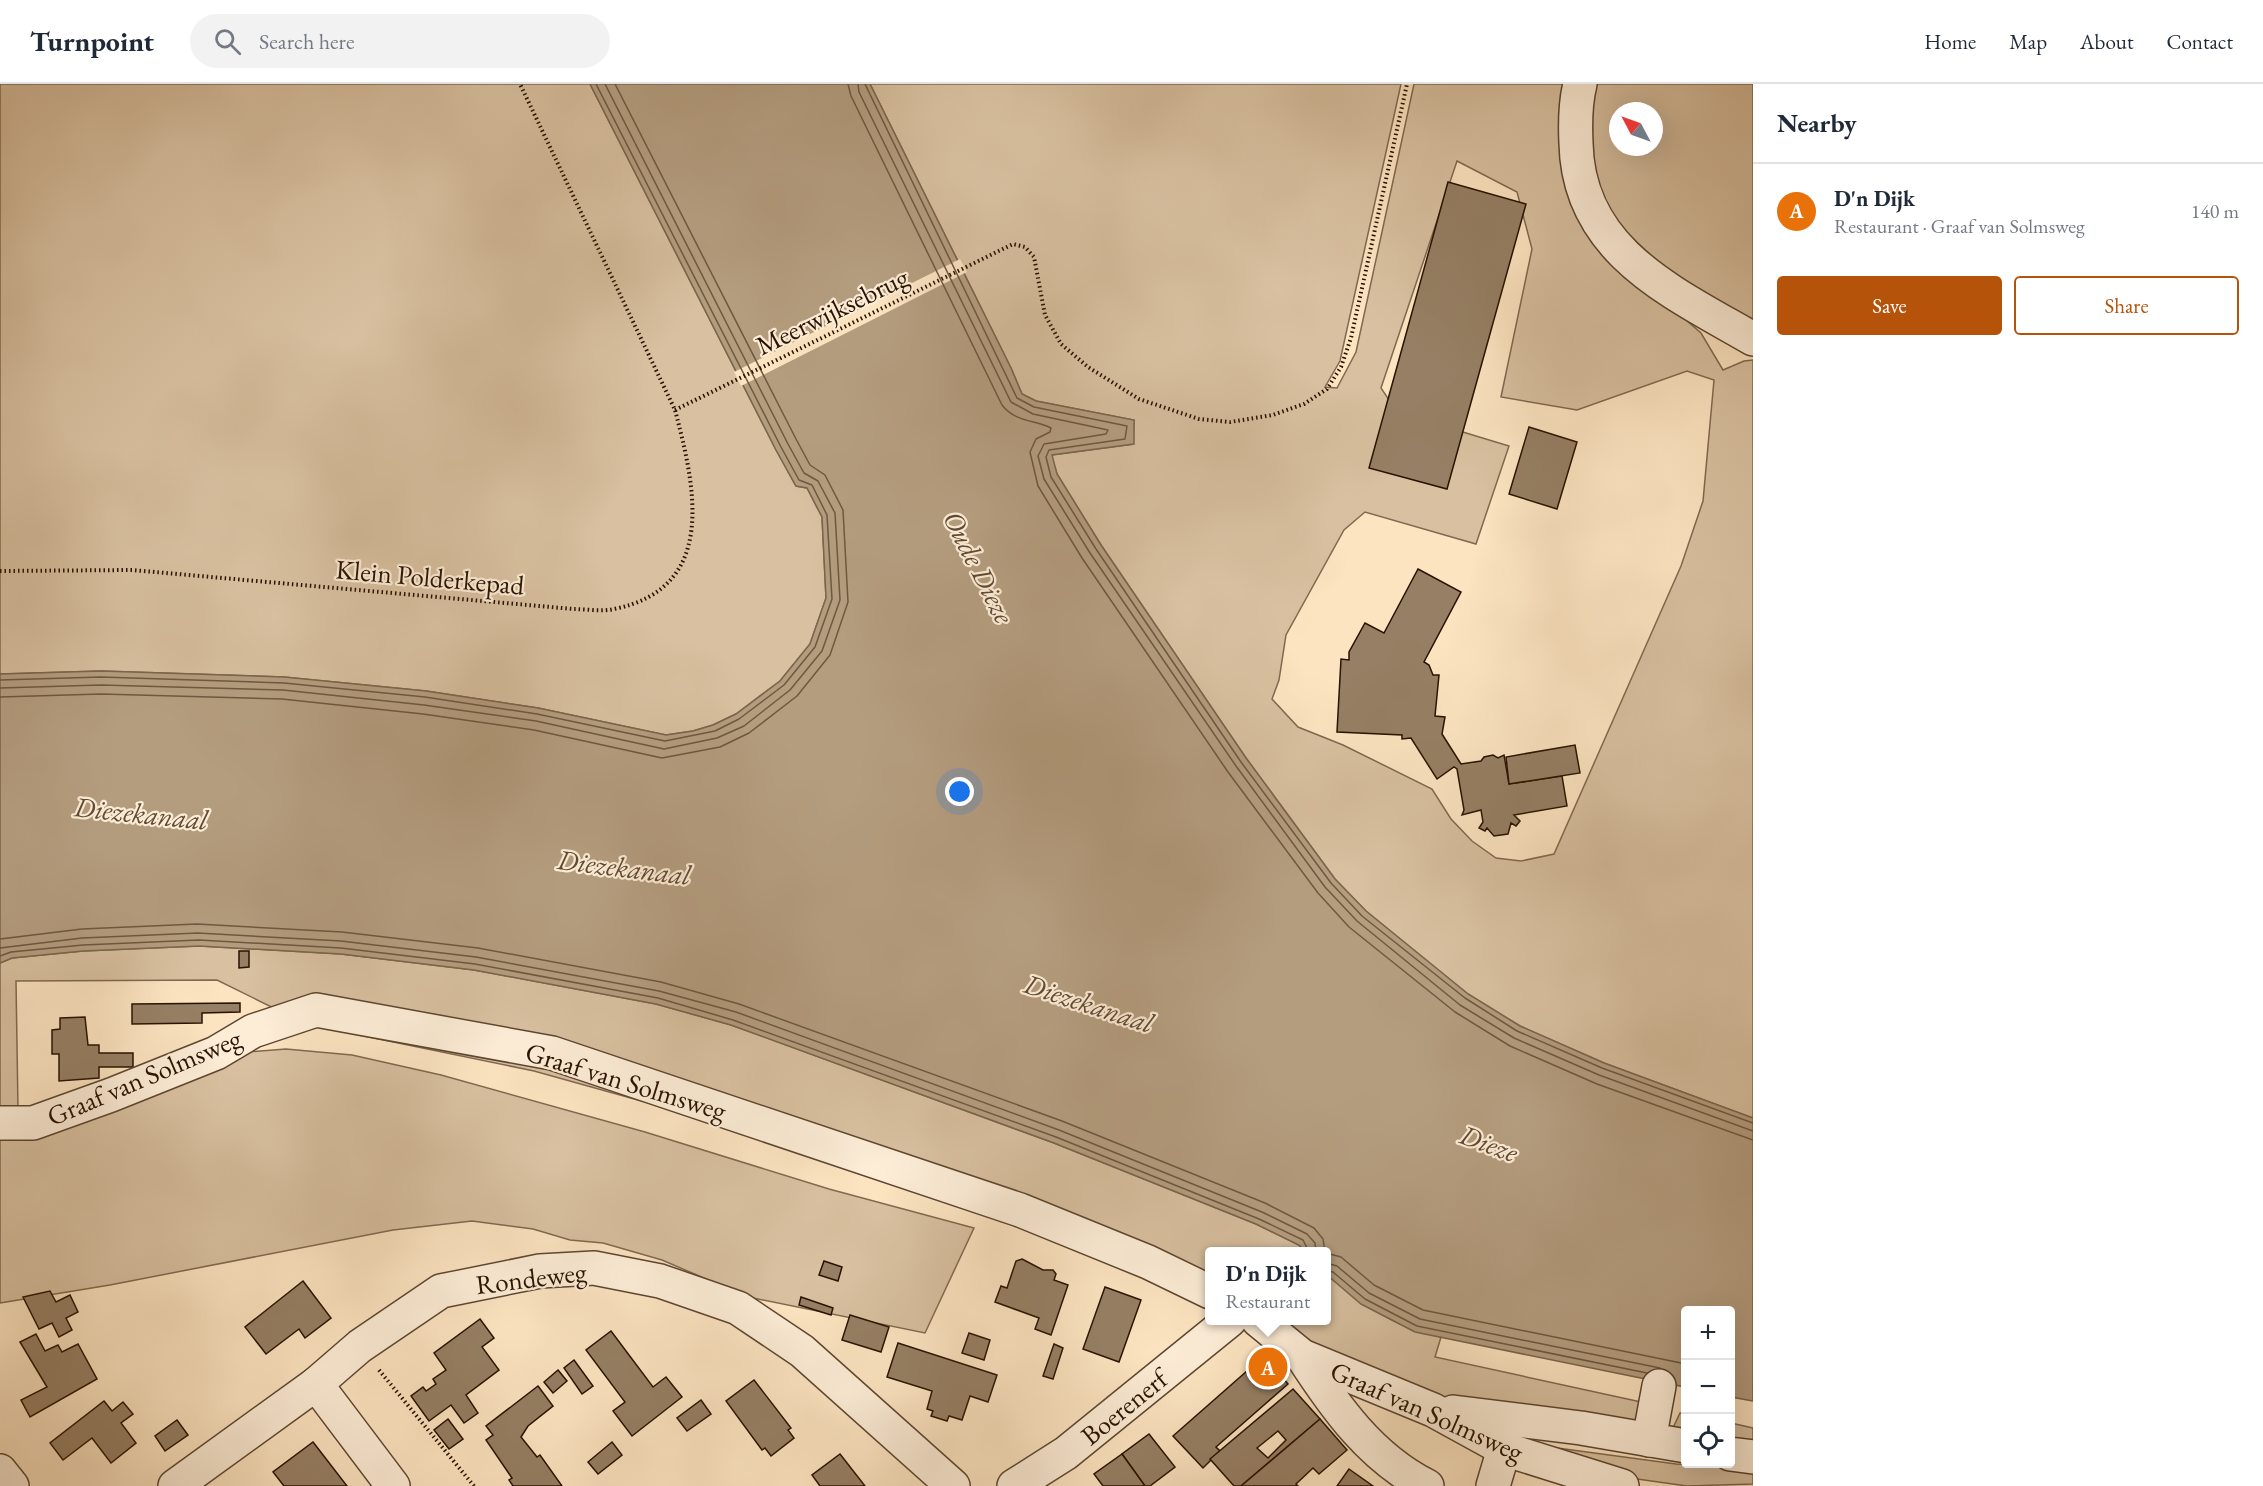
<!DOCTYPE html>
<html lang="en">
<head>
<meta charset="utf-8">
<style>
  :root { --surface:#fff; --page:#f2f2f3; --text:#1f2937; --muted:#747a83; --line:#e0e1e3; --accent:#b45309 }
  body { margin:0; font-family:"EB Garamond",serif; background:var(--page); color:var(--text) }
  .controls { position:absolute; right:18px; bottom:18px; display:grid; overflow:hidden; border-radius:6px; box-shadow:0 6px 24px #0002 }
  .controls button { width:54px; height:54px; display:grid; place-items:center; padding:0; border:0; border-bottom:2px solid var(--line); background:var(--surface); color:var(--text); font:30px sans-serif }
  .compass { position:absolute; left:1609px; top:18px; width:54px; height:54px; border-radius:50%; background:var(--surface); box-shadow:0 6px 24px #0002; rotate:311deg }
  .you { position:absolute; left:960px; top:708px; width:21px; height:21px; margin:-15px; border:4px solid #fff; border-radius:50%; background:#1a73e8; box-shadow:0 0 0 9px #1a73e833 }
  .badge { display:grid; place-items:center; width:39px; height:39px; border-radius:50%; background:var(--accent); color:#fff; font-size:20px; font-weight:700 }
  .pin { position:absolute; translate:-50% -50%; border:3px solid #fff; box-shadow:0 2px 6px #0006 }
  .popup { position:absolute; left:1205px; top:1163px; width:126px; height:78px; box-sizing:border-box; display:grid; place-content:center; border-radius:6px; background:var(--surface); filter:drop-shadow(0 2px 4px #0005); font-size:20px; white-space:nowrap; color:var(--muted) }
  .popup b { font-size:22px; color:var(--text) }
  .popup::after { content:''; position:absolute; left:50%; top:100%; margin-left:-12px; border:12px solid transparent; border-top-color:var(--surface) }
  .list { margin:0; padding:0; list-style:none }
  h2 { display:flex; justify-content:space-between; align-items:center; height:78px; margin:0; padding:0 24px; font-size:26px }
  h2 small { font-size:20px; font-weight:400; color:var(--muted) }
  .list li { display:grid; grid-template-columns:39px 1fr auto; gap:18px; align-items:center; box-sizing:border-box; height:96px; padding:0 24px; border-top:2px solid var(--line) }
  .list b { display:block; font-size:22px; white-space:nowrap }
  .list p { margin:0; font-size:20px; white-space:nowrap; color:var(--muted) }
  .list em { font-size:20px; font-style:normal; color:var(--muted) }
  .actions { display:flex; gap:12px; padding:18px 24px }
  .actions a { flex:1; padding:14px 0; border:2px solid var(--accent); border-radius:6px; text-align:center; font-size:21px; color:var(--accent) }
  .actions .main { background:var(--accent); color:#fff }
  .icon { flex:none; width:33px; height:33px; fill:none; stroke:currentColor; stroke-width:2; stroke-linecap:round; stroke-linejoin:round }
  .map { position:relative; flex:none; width:1753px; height:1402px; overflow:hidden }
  header { display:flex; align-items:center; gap:36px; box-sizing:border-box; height:84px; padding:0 30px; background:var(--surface); border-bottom:2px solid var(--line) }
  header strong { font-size:28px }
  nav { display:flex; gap:33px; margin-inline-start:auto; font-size:21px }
  .search { width:420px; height:54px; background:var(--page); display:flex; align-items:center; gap:15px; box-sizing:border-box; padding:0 21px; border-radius:33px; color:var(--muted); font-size:22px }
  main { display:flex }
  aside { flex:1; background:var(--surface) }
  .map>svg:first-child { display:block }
  .green { fill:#d8c0a0; stroke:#806950; stroke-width:1.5; fill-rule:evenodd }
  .water { fill:#b49d7f; stroke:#7c654c; stroke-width:1.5 }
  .pier { fill:#fce4c1 }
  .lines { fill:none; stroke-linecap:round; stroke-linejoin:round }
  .shore { stroke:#6e5840; stroke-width:1.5 }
  .building { fill:#967f64; stroke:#281200; stroke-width:1.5; fill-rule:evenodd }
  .minor-casing { stroke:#5d4630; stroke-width:36 }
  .path { stroke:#281200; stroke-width:4; stroke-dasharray:1.5 3; stroke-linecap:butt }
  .minor { stroke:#fdedd7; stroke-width:33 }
  .labels { text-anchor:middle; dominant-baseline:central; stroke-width:4.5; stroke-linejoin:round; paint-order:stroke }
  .street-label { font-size:27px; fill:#281200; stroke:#fdedd7 }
  .water-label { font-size:28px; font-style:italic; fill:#604a33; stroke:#fdedd7 }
</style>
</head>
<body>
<header>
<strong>Turnpoint</strong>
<div class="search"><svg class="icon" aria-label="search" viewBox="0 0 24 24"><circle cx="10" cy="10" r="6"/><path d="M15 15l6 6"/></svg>Search here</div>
<nav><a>Home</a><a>Map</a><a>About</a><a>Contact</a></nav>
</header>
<main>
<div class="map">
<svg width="1753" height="1402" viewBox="0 0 1753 1402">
  <rect width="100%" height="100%" fill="#fce4c1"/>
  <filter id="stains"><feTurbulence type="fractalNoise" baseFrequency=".00333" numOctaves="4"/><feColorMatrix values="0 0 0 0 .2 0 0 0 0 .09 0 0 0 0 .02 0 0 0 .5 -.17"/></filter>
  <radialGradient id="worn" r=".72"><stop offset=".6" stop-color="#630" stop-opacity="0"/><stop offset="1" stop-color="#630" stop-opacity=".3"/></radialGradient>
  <!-- green -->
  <g class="green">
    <polygon points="0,0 590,0 776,366 796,402 807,404 822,433 826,514 810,560 780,597 736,630 713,641 693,647 666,651 538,624 426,607 284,593 101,587 0,590"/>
    <path d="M870 0H1401L1340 277 1325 303 1337 304 1356 268 1414 0H1563L1596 158 1701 249 1723 286 1744 277 1753 276V1034L1604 979 1520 942 1468 910 1366 827 1335 795 1246 674 1101 461 1057 390 1051 371 1133 360 1134 336 1036 317 1022 310 1011 284ZM1457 77 1517 108 1532 165 1501 313 1577 326 1687 287 1714 296 1703 417 1681 482 1554 770 1521 777 1496 774 1472 757 1451 735 1432 705 1343 661 1298 643 1272 615 1279 596 1286 551 1344 446 1365 428 1476 460 1509 362 1397 328 1381 304Z"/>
    <path d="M1591 0H1753V245L1665 192 1610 135 1586 71ZM1618 27H1654V63H1618Z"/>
    <polygon points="199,862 341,870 474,886 656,920 731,941 1054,1059 1256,1140 1299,1161 1305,1167 1210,1168 1209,1206 781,1056 534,987 306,940 217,896 16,897 18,1025 0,1032 0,879 12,874 83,867"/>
    <polygon points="286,965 352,971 441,991 645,1048 829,1105 974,1144 925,1249 748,1213 662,1176 603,1159 570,1156 533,1145 472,1137 393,1146 110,1201 0,1219 0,1056 42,1043 233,969"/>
    <path d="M1327 1191C1361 1220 1396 1244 1441 1253L1435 1273 1655 1321 1634 1356 1388 1303 1271 1237 1326 1236Z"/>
    <polygon points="1680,1329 1685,1330 1685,1362 1671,1348"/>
    <polygon points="1731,1339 1753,1344 1753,1365 1731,1364"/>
    <polygon points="1535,1361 1676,1380 1753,1384 1753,1400 1687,1402 1623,1393"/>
  </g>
  <!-- water -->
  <polygon class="water" points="590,0 870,0 1011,284 1022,310 1036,317 1134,336 1134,360 1052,371 1057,390 1101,461 1246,674 1335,795 1366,827 1468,910 1520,942 1604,979 1753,1034 1753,1317 1731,1313 1730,1226 1686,1226 1685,1303 1415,1248 1361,1220 1327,1191 1326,1168 1305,1167 1299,1161 1256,1140 1054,1059 731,941 656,920 474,886 341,870 199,862 83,867 12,874 0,879 0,590 101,587 284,593 426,607 538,624 666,651 693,647 713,641 736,630 780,597 810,560 826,514 822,433 807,404 796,402 776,366"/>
  <!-- pier -->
  <polygon class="pier" points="960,175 967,188 741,302 734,288"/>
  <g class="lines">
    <!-- shore -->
    <g class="shore">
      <path d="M848 0 851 12 1002 321C1015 338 1035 336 1051 344L1050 348 1036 355 1030 368 1038 402 1082 474 1228 688 1318 809 1349 843 1455 928 1510 962 1597 1000 1753 1056"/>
      <polyline points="858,0 859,8 1011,318 1033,330 1108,346 1106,350 1044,360 1038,372 1044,395 1090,469 1236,682 1325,803 1357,837 1460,921 1514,954 1599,991 1753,1047"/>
      <polyline points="865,0 1017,314 1034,323 1127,342 1125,355 1049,366 1046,373 1051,393 1096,465 1241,678 1331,799 1362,832 1465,914 1517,947 1602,984 1753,1039"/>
      <polyline points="0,596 101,593 284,599 425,613 537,630 665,657 715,647 739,635 784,601 815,563 832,515 827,431 812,401 799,396 781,363 596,0"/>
      <polyline points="0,604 101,601 283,606 424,621 536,637 664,665 717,654 744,642 790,606 822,567 840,516 835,429 818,397 804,389 788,360 605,0"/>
      <polyline points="0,613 101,610 282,615 423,630 534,646 662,674 720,663 749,649 797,612 830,571 848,518 843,426 825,391 810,381 796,355 615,0"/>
      <polyline points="0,855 82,845 197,840 342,848 478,864 661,898 739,920 1062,1037 1265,1119 1314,1144 1323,1155 1325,1168"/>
      <polyline points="0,864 82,854 198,849 341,857 476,873 659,907 736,928 1059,1046 1262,1128 1307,1150 1315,1159 1316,1168"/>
      <polyline points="0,872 11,868 83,861 199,856 341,864 475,880 658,914 733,936 1056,1053 1259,1135 1303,1156 1309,1168"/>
      <polyline points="1326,1169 1341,1173 1374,1201 1423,1226 1686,1280"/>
      <polyline points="1326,1179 1337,1182 1369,1209 1420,1235 1660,1284"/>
      <polyline points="1326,1187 1333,1188 1365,1215 1417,1242 1647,1289"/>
    </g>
  </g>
  <!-- building -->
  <g class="building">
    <polygon points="1448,98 1526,120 1447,405 1369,384"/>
    <polygon points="1529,343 1577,358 1557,425 1509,410"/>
    <polygon points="1418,485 1461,508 1424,578 1429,581 1433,591 1439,591 1435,632 1445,633 1442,650 1461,680 1481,677 1484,673 1493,671 1498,674 1504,671 1509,700 1562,692 1567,722 1514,731 1520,737 1516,742 1511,739 1508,750 1494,752 1487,744 1485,747 1479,744 1483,738 1481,726 1462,731 1464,726 1457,685 1454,683 1437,695 1411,654 1402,655 1402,651 1337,648 1341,575 1349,576 1349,568 1365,539 1384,549"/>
    <polygon points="1575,661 1580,689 1509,700 1506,673"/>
    <polygon points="239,867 249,867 249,883 239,884"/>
    <polygon points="240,919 240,928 202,929 202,939 132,940 132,920"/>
    <polygon points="85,933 88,961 99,961 99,969 133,969 133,983 99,983 99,994 59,997 59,970 52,970 52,946 60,945 60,934"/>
    <polygon points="1022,1175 1043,1186 1053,1186 1056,1190 1054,1196 1068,1201 1051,1251 1035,1245 1039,1234 995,1218 1001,1202 1007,1204 1016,1177"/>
    <polygon points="824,1177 842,1183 838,1197 819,1191"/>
    <polygon points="303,1197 331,1234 305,1254 299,1245 266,1270 245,1243"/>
    <polygon points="1105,1203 1141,1216 1119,1278 1083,1265"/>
    <polygon points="50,1207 56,1218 70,1211 78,1228 66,1234 72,1246 59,1253 52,1239 39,1245 23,1213"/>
    <polygon points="801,1213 833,1224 831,1231 799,1221"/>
    <polygon points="850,1231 889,1243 881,1268 842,1256"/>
    <polygon points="480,1235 494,1254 482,1263 499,1286 466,1311 478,1329 464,1339 451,1321 429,1337 411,1312 423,1303 426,1307 436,1300 433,1295 446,1286 434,1269"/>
    <polygon points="611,1247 653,1303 666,1293 682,1313 632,1352 613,1327 625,1318 586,1266"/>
    <polygon points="969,1249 990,1256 984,1276 962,1269"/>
    <polygon points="36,1250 45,1267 58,1261 62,1268 78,1260 97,1295 30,1333 21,1316 47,1303 20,1258"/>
    <polygon points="898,1259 997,1291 988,1318 970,1312 962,1336 949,1332 947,1337 931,1332 933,1327 927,1325 932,1307 887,1293"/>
    <polygon points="1054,1260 1063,1264 1053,1295 1043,1292"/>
    <polygon points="1264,1272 1288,1300 1216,1363 1220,1367 1203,1384 1173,1352"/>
    <polygon points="574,1276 593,1302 582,1310 564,1284"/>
    <polygon points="558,1286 567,1297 553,1309 544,1298"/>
    <polygon points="754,1296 791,1344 788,1346 794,1354 771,1372 765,1364 762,1366 726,1317"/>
    <polygon points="538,1302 553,1322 528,1342 521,1353 537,1373 540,1371 562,1402 513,1402 509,1396 512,1394 486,1356 493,1351 486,1342"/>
    <path d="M1293 1305 1320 1335 1241 1402H1234L1210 1375ZM1278 1347 1286 1356 1268 1374 1257 1364Z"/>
    <polygon points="701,1316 711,1330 687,1347 677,1334"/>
    <polygon points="104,1317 112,1327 123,1318 133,1330 121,1339 136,1359 111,1379 92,1354 63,1376 50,1359"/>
    <polygon points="448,1335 463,1355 449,1365 434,1346"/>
    <polygon points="1320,1335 1347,1366 1319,1390 1313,1384 1296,1400 1298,1402 1241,1402"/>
    <polygon points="177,1336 188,1351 165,1367 155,1352"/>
    <polygon points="1149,1350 1175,1383 1150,1402 1145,1402 1122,1370"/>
    <polygon points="313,1358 347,1402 284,1402 273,1388"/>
    <polygon points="612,1358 622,1371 598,1390 588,1378"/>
    <polygon points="840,1370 865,1402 820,1402 812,1391"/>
    <polygon points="1122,1370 1145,1402 1103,1402 1094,1390"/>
    <polygon points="1349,1385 1373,1402 1337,1402"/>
  </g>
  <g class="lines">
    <!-- minor casing -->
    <g class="minor-casing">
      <g id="minor">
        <path d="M1580 0C1575 20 1575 38 1576 59 1578 167 1672 208 1753 255"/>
        <polyline points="0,1039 33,1039 111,1011 216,969 253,947 316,926 552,969 1020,1126 1148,1178 1210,1208"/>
        <polyline points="1258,1236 1302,1272 1433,1326 1504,1365 1622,1402"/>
        <path d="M1302 1272C1335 1323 1371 1374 1427 1402"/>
        <polyline points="316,1300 393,1402"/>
        <polyline points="1453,1328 1581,1344 1686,1362"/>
        <polyline points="1649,1356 1659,1302"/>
        <polyline points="1730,1370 1753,1373"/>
        <polyline points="0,1387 12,1402"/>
        <polyline points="175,1402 316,1300 360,1262 441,1207 540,1187 594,1184 660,1197 738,1224 802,1267 953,1402"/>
        <polyline points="1014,1402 1066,1369 1230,1236"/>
        <polyline points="1493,1402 1504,1365"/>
      </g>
    </g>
    <!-- path -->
    <g class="path">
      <polyline points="675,326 1013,160 1025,163 1034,173 1045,231 1061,260 1088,283 1139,315 1199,335 1230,338 1273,331 1304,320 1327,305 1341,283 1351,254 1407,0"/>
      <path d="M0 487 132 486 573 525C586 525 601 528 614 525 719 504 695 402 675 326L520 0"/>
      <polyline points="379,1286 474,1402"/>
    </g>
    <!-- minor -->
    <use href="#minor" class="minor"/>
  </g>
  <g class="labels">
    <!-- street labels -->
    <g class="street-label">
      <text transform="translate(832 227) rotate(-26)">Meerwijksebrug</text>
      <text transform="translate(430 493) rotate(5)">Klein Polderkepad</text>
      <text transform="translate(144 993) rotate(-23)">Graaf van Solmsweg</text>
      <text transform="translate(626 997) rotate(17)">Graaf van Solmsweg</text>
      <text transform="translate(531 1194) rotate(-7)">Rondeweg</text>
      <text transform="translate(1124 1323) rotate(-39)">Boerenerf</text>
      <text transform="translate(1427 1327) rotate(24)">Graaf van Solmsweg</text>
    </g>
    <!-- water labels -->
    <g class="water-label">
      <text transform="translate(979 483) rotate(63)">Oude Dieze</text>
      <text transform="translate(141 729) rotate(6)">Diezekanaal</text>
      <text transform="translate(624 783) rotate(7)">Diezekanaal</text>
      <text transform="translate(1089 919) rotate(18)">Diezekanaal</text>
      <text transform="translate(1489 1059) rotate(20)">Dieze</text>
    </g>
  </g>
  <rect width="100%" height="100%" filter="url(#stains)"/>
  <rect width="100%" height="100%" fill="url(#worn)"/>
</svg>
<div class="controls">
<button>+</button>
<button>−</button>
<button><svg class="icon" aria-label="locate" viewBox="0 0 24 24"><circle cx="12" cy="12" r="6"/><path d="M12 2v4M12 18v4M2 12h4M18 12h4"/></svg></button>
</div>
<svg class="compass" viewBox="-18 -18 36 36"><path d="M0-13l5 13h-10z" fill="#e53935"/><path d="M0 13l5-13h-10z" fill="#747a83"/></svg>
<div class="you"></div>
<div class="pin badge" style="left:1268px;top:1283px;background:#e8710a">A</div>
<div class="popup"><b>D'n Dijk</b>Restaurant</div>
</div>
<aside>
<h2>Nearby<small></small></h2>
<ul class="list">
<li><span class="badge" style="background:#e8710a">A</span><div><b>D'n Dijk</b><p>Restaurant · Graaf van Solmsweg</p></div><em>140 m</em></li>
</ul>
<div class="actions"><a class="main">Save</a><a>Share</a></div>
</aside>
</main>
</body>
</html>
